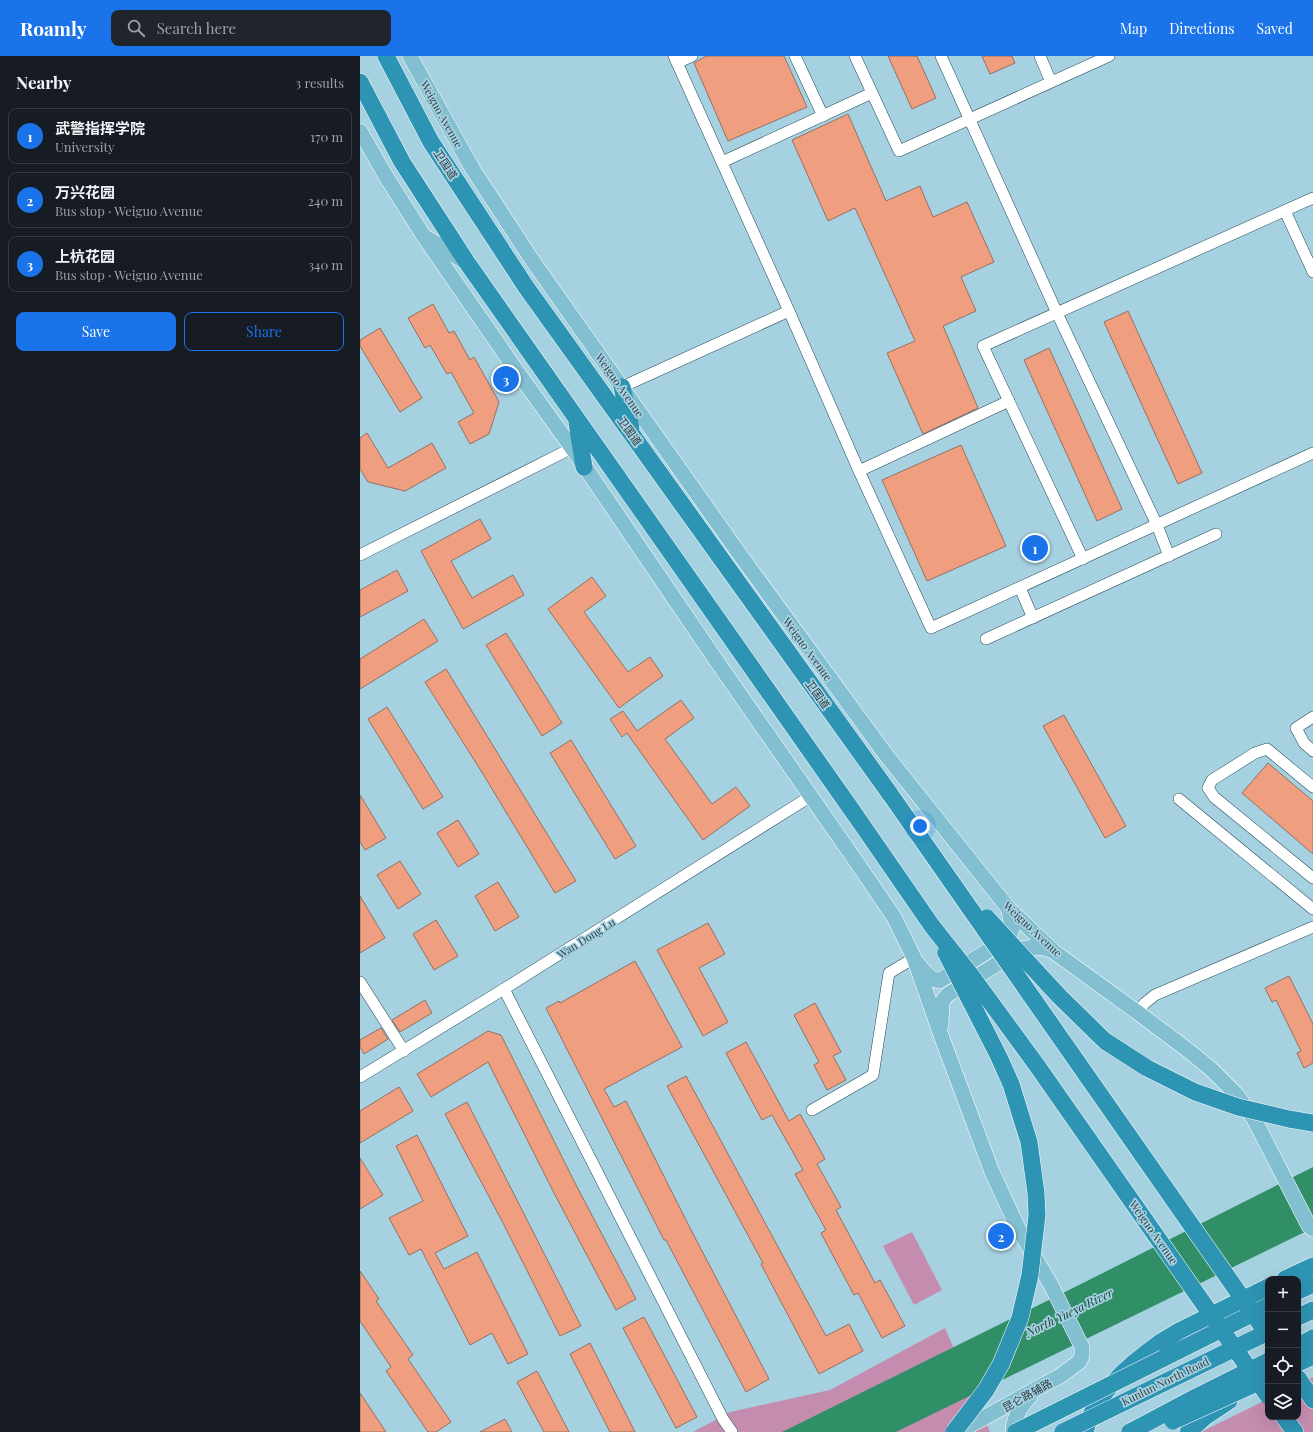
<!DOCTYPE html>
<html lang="en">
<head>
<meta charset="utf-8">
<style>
  :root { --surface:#171b24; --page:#20242c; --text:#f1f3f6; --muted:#9ea1a6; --line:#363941; --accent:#1a73e8 }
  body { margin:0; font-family:"Playfair Display","Noto Sans SC",serif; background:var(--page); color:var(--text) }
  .controls { position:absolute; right:12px; bottom:12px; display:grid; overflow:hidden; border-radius:8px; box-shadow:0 4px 16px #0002 }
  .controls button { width:36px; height:36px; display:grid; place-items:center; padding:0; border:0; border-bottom:1px solid var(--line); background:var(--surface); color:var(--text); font:20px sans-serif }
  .you { position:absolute; left:560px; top:770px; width:14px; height:14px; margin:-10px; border:3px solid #fff; border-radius:50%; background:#1a73e8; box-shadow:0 0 0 6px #1a73e833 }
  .badge { display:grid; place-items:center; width:26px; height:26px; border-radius:50%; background:var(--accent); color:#fff; font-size:13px; font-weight:700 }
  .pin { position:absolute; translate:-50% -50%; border:2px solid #fff; box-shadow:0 1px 4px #0006 }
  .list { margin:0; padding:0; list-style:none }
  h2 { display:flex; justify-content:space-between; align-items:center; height:52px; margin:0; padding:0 16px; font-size:17px }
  h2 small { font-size:13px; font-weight:400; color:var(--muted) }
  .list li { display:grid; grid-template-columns:26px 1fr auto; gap:12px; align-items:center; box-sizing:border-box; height:56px; margin:0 8px 8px; padding:0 8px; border:1px solid var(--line); border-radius:8px }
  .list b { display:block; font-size:15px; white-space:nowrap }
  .list p { margin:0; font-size:13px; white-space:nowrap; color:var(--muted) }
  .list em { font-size:13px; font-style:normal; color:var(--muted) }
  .actions { display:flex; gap:8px; padding:12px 16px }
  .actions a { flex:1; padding:9px 0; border:1px solid var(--accent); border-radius:8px; text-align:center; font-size:14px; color:var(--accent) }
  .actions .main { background:var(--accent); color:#fff }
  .icon { flex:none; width:22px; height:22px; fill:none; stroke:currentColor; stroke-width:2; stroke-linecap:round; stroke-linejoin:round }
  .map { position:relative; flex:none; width:953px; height:1376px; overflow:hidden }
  header { display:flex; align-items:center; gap:24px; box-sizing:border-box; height:56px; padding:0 20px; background:var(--accent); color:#fff }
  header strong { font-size:19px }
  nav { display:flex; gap:22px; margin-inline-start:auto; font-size:14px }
  .search { width:280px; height:36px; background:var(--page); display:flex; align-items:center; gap:10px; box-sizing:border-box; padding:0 14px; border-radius:8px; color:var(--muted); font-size:15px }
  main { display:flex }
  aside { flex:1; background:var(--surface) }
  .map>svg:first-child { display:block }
  .green { fill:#c48daf }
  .water { fill:#318f68 }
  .building { fill:#ef9f7f; stroke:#947062 }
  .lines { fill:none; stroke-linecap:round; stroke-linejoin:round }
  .minor-casing { stroke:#234b58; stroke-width:12 }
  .major-casing { stroke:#fff; stroke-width:16 }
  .highway-casing { stroke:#fff; stroke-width:18 }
  .minor { stroke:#fff; stroke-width:11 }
  .major { stroke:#82bfd1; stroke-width:15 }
  .highway { stroke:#2e94b3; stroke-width:17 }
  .highway-bridge-casing { stroke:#fff; stroke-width:18; stroke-linecap:butt }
  .highway-bridge { stroke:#2e94b3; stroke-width:17 }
  .labels { text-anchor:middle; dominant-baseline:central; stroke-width:3.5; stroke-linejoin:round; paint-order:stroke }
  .street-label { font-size:11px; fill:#2c3e44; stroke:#a6d1e1 }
  .water-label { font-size:12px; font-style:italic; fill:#143c2b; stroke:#a6d1e1 }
</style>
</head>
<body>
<header>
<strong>Roamly</strong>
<div class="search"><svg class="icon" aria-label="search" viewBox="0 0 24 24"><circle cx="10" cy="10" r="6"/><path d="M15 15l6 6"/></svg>Search here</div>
<nav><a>Map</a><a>Directions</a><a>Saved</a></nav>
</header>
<main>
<aside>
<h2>Nearby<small>3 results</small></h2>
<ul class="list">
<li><span class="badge">1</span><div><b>武警指挥学院</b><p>University</p></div><em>170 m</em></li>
<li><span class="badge">2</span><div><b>万兴花园</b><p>Bus stop · Weiguo Avenue</p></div><em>240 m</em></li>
<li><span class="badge">3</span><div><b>上杭花园</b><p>Bus stop · Weiguo Avenue</p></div><em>340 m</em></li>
</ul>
<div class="actions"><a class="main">Save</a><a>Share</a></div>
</aside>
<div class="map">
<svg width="953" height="1376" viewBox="0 0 953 1376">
  <rect width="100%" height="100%" fill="#a6d1e1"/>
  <!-- green -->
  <g class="green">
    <polygon points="552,1176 582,1234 554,1249 523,1190"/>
    <polygon points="585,1272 630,1376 333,1376 370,1356 470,1334"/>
    <polygon points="953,1321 953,1376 841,1376 908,1343 908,1361 938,1361 938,1328"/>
  </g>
  <!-- water -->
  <polygon class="water" points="953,1111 953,1172 536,1376 422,1376 723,1227"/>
  <!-- building -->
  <g class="building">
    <polygon points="346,0 424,0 447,51 368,85 334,7"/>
    <polygon points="528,0 557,0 576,42 552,53"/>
    <polygon points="622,0 652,0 655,7 630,18"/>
    <polygon points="488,58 526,145 560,130 573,161 607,146 634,206 601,221 616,255 583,270 618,352 563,378 527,297 555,285 495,152 468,165 432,84"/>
    <polygon points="73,248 89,277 94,275 110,304 114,301 139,346 129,378 110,388 98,366 114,357 91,316 87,318 70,289 65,292 48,262"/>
    <polygon points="768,255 842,417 818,428 744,266"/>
    <polygon points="20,272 62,342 40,356 0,290 0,284"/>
    <polygon points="689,292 762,453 737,465 664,304"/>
    <polygon points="7,377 28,412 72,387 86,412 45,435 8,426 0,413 0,382"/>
    <polygon points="601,389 646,490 567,525 522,424"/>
    <polygon points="120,463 131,483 91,505 112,542 153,519 164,539 103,573 61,495"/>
    <polygon points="37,514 48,535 0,561 0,534"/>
    <polygon points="232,521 246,540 224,556 268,616 290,601 303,620 259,652 188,553"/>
    <polygon points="64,563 78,585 0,633 0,603"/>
    <polygon points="146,577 202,667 182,680 126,589"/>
    <polygon points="86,613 216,825 195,837 123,718 65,626"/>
    <polygon points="321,644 334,662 305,683 352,748 376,731 390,750 343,784 267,677 262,681 250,663 263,655 277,675"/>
    <polygon points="27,651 83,741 63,753 8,663"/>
    <polygon points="704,659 766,770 745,782 683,670"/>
    <polygon points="211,684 276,790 255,803 190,697"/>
    <polygon points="908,707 953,745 953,798 882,737"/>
    <polygon points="0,739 26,782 5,794 0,786"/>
    <polygon points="98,764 119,798 98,811 77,777"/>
    <polygon points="40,805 61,838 38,853 17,819"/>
    <polygon points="138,826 159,861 135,875 115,840"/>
    <polygon points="0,840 25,882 0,897"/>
    <polygon points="76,864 98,900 74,914 53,878"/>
    <polygon points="348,867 365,898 339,912 368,966 343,980 297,894"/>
    <polygon points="275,905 322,991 244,1033 254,1051 266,1045 330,1172 409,1323 386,1336 306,1184 304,1184 186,952 199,945 200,947"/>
    <polygon points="929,920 953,968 953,1007 944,1012 937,997 941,995 916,944 912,946 905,932"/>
    <polygon points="65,944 72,957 40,976 32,964"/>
    <polygon points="455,947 481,996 473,1000 486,1024 467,1034 454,1009 459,1006 434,959"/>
    <polygon points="21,972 28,983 4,998 0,991 0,984"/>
    <polygon points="128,975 141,979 215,1127 276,1243 256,1254 194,1137 128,1006 71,1041 57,1018"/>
    <polygon points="386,986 429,1065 440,1058 465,1103 457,1108 481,1151 476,1154 515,1227 520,1224 545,1270 522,1282 498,1237 494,1239 461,1177 466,1174 435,1118 443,1114 412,1059 402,1064 366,997"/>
    <polygon points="326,1020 466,1280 489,1268 503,1295 459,1318 401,1208 403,1207 307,1030"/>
    <polygon points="39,1031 53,1055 0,1087 0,1055"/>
    <polygon points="107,1046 221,1270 200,1280 142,1165 85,1058"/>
    <polygon points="57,1079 108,1180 75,1197 84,1213 117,1196 168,1298 148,1308 132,1277 110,1289 61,1193 49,1199 29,1162 63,1145 36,1090"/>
    <polygon points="0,1102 23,1139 0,1153"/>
    <polygon points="0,1215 19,1243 16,1245 53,1299 48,1303 91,1366 76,1376 68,1376 26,1315 31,1311 0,1265"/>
    <polygon points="284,1261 337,1361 316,1372 263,1272"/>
    <polygon points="230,1287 275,1376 250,1376 210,1298"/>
    <polygon points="177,1315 209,1376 184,1376 157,1326"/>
    <polygon points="0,1337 26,1376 0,1376"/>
    <polygon points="145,1363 152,1376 120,1376"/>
  </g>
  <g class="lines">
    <!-- minor casing -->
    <g class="minor-casing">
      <g id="minor">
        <polyline points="314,0 429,255 499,415 571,572 953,397"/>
        <polyline points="435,0 463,60"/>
        <polyline points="495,0 539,95 749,0"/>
        <polyline points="581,0 697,257 797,469 809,500"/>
        <polyline points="680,0 691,26"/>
        <polyline points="317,7 332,0"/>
        <polyline points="362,106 512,37"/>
        <polyline points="925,155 953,216"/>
        <polyline points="262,331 429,255"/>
        <polyline points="499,415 649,345"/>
        <polyline points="0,499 212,392"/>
        <polyline points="723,503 623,290 953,142"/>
        <polyline points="660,532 673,562"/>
        <polyline points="626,583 856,478"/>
        <polyline points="953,661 936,672 944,687 953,695"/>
        <polyline points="953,731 907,693 895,697 852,724 848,732 854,741 953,822"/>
        <polyline points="819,743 953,853"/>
        <polyline points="0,926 44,995"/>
        <polyline points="144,933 363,1363 372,1376"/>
        <polyline points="777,956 785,947 795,939 953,871"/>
        <polyline points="0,1021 144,933 451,740"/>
        <polyline points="452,1054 513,1019 529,917 554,902"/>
      </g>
    </g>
    <!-- major casing -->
    <g class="major-casing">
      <g id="major">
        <polyline points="50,0 112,112 172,204 378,496 526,699 649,853 693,895 777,956 829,995 852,1014 877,1039 894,1063 949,1170 953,1173"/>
        <polyline points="0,75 27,122 63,179 156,314 212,392 358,607 493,801 534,861 554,902 582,982 632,1116 658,1172 692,1231 722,1291 722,1300 719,1306 700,1320 598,1376"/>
        <polyline points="69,183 108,208"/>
        <path d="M558 908C564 915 569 923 579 925L649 882 652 873 649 853"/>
        <polyline points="581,969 582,946 587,939 661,893 675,891 684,892 693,895"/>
        <path d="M653 1376C653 1362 661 1350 670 1340"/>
      </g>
    </g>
    <!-- highway casing -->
    <g class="highway-casing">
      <g id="highway">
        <polyline points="26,0 71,86 166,231 530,738"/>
        <polyline points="0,26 42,106 108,208 496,760"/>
        <polyline points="262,331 271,372"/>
        <polyline points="217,367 224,411"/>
        <polyline points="925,1223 953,1210"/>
        <polyline points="938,1235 953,1228"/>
        <polyline points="938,1261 953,1254"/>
        <polyline points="938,1322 953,1344"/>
        <polyline points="924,1361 935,1376"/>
        <path d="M725 1376C734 1338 770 1308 801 1286"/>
        <polyline points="828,1376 845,1361 869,1345"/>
      </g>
    </g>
    <!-- minor -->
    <use href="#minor" class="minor"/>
    <!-- major -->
    <use href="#major" class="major"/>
    <!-- highway -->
    <use href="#highway" class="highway"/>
    <!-- highway-bridge casing -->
    <g class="highway-bridge-casing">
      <g id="highway-bridge">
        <polyline points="530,738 908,1279"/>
        <polyline points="496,760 572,870 610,918 678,1011 908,1340"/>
        <polyline points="627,862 699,940 745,985 787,1012 835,1036 878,1051 929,1063 953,1067"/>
        <polyline points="586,897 639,1001 651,1028 669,1086 676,1137 677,1159 670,1219 660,1262 641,1308 626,1334 594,1376"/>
        <polyline points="801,1286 819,1275 908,1231"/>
        <polyline points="938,1290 953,1282"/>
        <polyline points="938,1307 953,1300"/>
        <polyline points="813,1365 908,1322"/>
        <polyline points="656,1376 908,1250"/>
        <polyline points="703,1376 908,1276"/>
        <polyline points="770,1376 838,1340 908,1305"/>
      </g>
    </g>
    <!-- highway-bridge -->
    <use href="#highway-bridge" class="highway-bridge"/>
  </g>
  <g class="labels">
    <!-- street labels -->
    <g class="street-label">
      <text transform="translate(82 58) rotate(61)">Weiguo Avenue</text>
      <text transform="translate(86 108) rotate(57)">卫国道</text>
      <text transform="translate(260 329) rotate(55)">Weiguo Avenue</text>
      <text transform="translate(270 375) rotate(54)">卫国道</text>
      <text transform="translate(448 593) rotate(54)">Weiguo Avenue</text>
      <text transform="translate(458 638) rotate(54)">卫国道</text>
      <text transform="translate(673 873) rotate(43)">Weiguo Avenue</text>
      <text transform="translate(226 882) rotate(-32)">Wan Dong Lu</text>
      <text transform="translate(794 1176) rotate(55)">Weiguo Avenue</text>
      <text transform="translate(805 1325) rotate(-26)">Kunlun North Road</text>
      <text transform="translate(667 1339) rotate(-29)">昆仑路辅路</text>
    </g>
    <!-- water labels -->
    <g class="water-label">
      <text transform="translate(709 1256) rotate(-26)">North Yueya River</text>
    </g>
  </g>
</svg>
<div class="controls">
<button>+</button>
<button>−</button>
<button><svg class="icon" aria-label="locate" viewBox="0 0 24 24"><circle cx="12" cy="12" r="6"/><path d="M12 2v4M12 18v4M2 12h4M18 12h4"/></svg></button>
<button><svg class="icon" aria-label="layers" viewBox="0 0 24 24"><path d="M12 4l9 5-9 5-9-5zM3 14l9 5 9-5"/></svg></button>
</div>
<div class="you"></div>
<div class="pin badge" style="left:675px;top:492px">1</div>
<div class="pin badge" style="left:641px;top:1180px">2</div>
<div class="pin badge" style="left:146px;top:323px">3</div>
</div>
</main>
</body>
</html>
